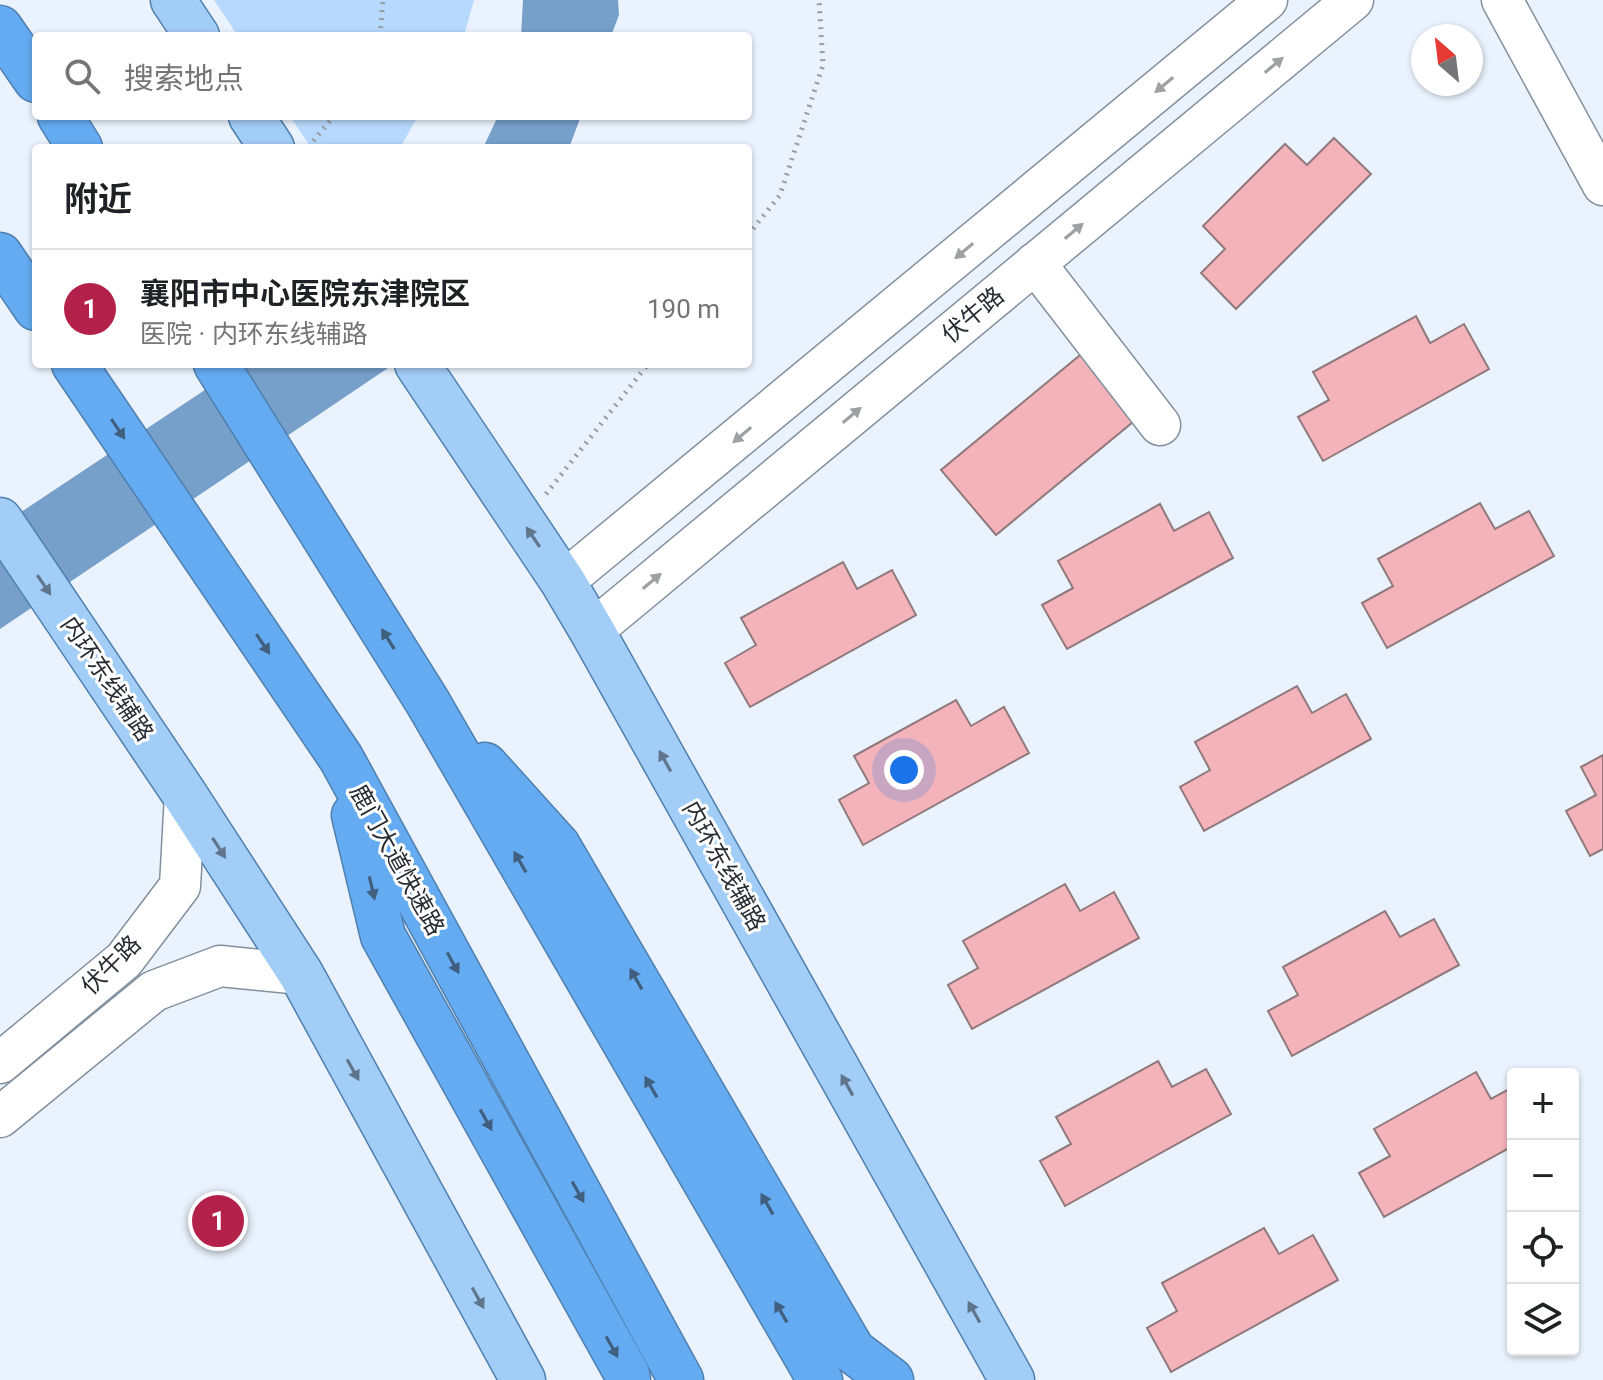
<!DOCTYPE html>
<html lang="zh">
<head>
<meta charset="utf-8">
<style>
  :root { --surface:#fff; --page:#f6f6f6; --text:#202124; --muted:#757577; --line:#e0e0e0; --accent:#b3214a }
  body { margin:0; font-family:Roboto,"Noto Sans SC",sans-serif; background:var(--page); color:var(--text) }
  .controls { position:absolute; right:24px; bottom:24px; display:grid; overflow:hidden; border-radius:8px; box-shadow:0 2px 6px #0004 }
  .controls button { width:72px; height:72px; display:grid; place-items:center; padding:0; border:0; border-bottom:2px solid var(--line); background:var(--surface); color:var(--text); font:40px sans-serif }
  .compass { position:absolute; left:1411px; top:24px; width:72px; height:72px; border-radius:50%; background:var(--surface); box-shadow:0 2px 6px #0004; rotate:332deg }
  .you { position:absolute; left:904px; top:770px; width:28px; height:28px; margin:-20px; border:6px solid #fff; border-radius:50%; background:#1a73e8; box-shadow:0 0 0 12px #1a73e833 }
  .badge { display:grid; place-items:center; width:52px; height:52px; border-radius:50%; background:var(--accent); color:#fff; font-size:26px; font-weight:700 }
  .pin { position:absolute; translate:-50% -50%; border:4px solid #fff; box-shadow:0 2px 8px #0006 }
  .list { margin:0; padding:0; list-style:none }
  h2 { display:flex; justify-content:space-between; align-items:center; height:104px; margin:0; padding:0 32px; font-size:34px }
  h2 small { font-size:26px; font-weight:400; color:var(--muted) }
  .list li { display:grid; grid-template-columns:52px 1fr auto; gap:24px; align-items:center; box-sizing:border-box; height:120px; padding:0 32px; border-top:2px solid var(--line) }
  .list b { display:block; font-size:30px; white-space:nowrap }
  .list p { margin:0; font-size:26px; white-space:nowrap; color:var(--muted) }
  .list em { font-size:26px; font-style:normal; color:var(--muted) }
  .icon { flex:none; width:44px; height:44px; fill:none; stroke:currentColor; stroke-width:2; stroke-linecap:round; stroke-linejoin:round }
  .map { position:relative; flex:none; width:1603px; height:1380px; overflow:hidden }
  .search { position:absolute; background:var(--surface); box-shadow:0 2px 6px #0004; left:32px; top:32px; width:720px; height:88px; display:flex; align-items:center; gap:20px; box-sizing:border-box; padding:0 28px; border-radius:8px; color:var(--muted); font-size:30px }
  .panel { position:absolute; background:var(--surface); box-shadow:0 2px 6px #0004; left:32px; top:144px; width:720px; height:224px; border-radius:8px }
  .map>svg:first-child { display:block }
  .green { fill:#b7d9fd }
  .water { fill:#769fc9 }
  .building { fill:#f4b3ba; stroke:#8f797c; stroke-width:2 }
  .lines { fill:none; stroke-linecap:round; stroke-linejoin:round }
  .minor-casing { stroke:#82909e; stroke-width:43 }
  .major-casing { stroke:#4f7fae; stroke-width:47 }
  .highway-casing { stroke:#4f7fae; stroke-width:47 }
  .path { stroke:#969da5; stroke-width:5; stroke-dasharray:2 6; stroke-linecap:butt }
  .minor { stroke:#fff; stroke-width:40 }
  .major { stroke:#a2cdf7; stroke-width:44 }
  .highway { stroke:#64abf1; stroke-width:44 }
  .oneway { fill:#9ea0a3 }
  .oneway2 { fill:#405f7f }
  .oneway3 { fill:#5f758b }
  .labels { text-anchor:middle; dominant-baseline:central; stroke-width:6; stroke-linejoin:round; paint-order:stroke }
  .street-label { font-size:24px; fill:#282d33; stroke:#fff }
</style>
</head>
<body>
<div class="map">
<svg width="1603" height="1380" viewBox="0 0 1603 1380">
  <rect width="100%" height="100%" fill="#eaf3fd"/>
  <!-- green -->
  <g class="green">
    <polygon points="214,0 474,0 464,36 238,36"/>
    <polygon points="290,116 418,116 400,148 311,148"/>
  </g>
  <!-- water -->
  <g class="water">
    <polygon points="523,0 618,0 619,15 611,36 521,36"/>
    <polygon points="498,116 581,116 569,148 483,148"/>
    <polygon points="244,364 394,364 0,629 0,526"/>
  </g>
  <!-- building -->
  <g class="building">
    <polygon points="1334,138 1371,174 1236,309 1201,273 1225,249 1203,226 1285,144 1307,165"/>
    <polygon points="1416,316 1430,343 1464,324 1489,369 1323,461 1298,417 1329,400 1313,372"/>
    <polygon points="1085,351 1139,417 996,535 941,470"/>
    <polygon points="1480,503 1495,529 1529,511 1554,556 1387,648 1362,603 1393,586 1378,559"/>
    <polygon points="1160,504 1174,531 1209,512 1233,558 1067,649 1042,605 1073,588 1058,561"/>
    <polygon points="843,562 857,589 892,570 916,615 750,707 725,663 756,645 741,618"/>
    <polygon points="1297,686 1312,713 1346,694 1371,739 1204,831 1180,787 1210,770 1195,742"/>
    <polygon points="956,700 971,726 1004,707 1029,753 863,845 839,800 869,783 854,756"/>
    <polygon points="1603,755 1603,849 1590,856 1566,811 1596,795 1581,767"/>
    <polygon points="1065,884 1080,911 1114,892 1139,938 972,1029 948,985 978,968 963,941"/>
    <polygon points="1385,911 1400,937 1434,919 1459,965 1292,1056 1268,1011 1298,995 1283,967"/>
    <polygon points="1158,1061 1172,1087 1206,1069 1231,1114 1065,1206 1040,1161 1071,1144 1056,1117"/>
    <polygon points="1476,1072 1491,1099 1513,1087 1513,1146 1384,1217 1359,1173 1390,1156 1374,1129"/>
    <polygon points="1264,1228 1279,1254 1313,1235 1338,1280 1171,1372 1147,1328 1177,1311 1162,1283"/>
  </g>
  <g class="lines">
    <!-- minor casing -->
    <g class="minor-casing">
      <g id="minor">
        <polyline points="1502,0 1603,185"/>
        <polyline points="1035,263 1160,425"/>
        <polyline points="563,582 1267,0"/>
        <polyline points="592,631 1353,0"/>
        <polyline points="0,1063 124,960 180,886 185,795"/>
        <polyline points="0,1117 154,991 220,966 301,974"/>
      </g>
    </g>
    <!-- major casing -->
    <g class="major-casing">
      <g id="major">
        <polyline points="173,0 197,36"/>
        <polyline points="251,116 272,148"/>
        <polyline points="417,364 563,582 592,631 1012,1380"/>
        <polyline points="0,520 185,795 301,974 523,1380"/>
      </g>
    </g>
    <!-- highway casing -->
    <g class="highway-casing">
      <g id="highway">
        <polyline points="0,28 36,80"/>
        <polyline points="60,116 80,148"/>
        <polyline points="0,255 36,308"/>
        <polyline points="74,364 341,758 681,1380"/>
        <polyline points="216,364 427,701 820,1380"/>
        <polyline points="485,765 558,846 853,1351 891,1380"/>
        <polyline points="354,815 383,936 627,1374 628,1380"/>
      </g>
    </g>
    <!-- path -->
    <g class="path">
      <polyline points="380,36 383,0"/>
      <polyline points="308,147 334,116"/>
      <polyline points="748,235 780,195 823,65 819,0"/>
      <polyline points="546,494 648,364"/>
    </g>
    <!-- minor -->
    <use href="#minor" class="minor"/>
    <!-- major -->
    <use href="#major" class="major"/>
    <!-- highway -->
    <use href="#highway" class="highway"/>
  </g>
  <!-- one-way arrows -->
  <defs><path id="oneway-solid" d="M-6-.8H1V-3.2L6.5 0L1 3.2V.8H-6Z" transform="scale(2)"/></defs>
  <g class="oneway">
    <use href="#oneway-solid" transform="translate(1274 65) rotate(-40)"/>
    <use href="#oneway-solid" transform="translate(1164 85) rotate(140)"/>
    <use href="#oneway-solid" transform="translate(1074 231) rotate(-40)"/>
    <use href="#oneway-solid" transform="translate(964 251) rotate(140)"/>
    <use href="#oneway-solid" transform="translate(852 415) rotate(-40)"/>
    <use href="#oneway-solid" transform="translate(742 435) rotate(140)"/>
    <use href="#oneway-solid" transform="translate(652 581) rotate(-40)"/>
  </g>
  <g class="oneway2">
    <use href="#oneway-solid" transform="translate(118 429) rotate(56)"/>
    <use href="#oneway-solid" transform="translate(388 639) rotate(-122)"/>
    <use href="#oneway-solid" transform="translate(263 644) rotate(56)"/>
    <use href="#oneway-solid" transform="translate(520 862) rotate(-120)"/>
    <use href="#oneway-solid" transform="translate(372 888) rotate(77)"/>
    <use href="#oneway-solid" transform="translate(453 963) rotate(61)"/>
    <use href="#oneway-solid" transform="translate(636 979) rotate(-120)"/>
    <use href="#oneway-solid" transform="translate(651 1087) rotate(-120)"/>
    <use href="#oneway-solid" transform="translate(486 1120) rotate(61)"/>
    <use href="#oneway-solid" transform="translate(578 1192) rotate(61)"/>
    <use href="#oneway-solid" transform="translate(767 1204) rotate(-120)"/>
    <use href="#oneway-solid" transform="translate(781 1312) rotate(-120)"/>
    <use href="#oneway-solid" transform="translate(612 1347) rotate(61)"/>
  </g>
  <g class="oneway3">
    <use href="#oneway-solid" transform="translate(533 537) rotate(-124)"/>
    <use href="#oneway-solid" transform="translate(44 585) rotate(56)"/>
    <use href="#oneway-solid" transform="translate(665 761) rotate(-119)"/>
    <use href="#oneway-solid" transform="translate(219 848) rotate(57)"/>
    <use href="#oneway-solid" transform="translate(353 1070) rotate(61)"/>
    <use href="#oneway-solid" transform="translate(847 1085) rotate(-119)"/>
    <use href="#oneway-solid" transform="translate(478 1298) rotate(61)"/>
    <use href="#oneway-solid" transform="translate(974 1312) rotate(-119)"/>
  </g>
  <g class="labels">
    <!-- street labels -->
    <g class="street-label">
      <text transform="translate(973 315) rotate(-40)">伏牛路</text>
      <text transform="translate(107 679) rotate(56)">内环东线辅路</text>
      <text transform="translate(397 860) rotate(61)">鹿门大道快速路</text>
      <text transform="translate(724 866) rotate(61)">内环东线辅路</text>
      <text transform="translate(111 965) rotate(-45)">伏牛路</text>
    </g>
  </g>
</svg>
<div class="controls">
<button>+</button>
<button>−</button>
<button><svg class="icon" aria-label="locate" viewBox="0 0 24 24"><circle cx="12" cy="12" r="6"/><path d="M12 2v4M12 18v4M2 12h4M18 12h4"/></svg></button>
<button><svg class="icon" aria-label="layers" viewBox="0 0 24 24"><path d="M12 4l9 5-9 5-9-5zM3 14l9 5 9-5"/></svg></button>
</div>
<svg class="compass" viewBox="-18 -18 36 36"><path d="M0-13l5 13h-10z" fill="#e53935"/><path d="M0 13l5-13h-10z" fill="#757577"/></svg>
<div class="you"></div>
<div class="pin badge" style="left:218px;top:1221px">1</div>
<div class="search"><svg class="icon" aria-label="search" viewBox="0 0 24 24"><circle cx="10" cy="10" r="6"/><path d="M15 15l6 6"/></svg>搜索地点</div>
<section class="panel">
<h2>附近<small></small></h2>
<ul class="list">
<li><span class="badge">1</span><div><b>襄阳市中心医院东津院区</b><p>医院 · 内环东线辅路</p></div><em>190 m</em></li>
</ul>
</section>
</div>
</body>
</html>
